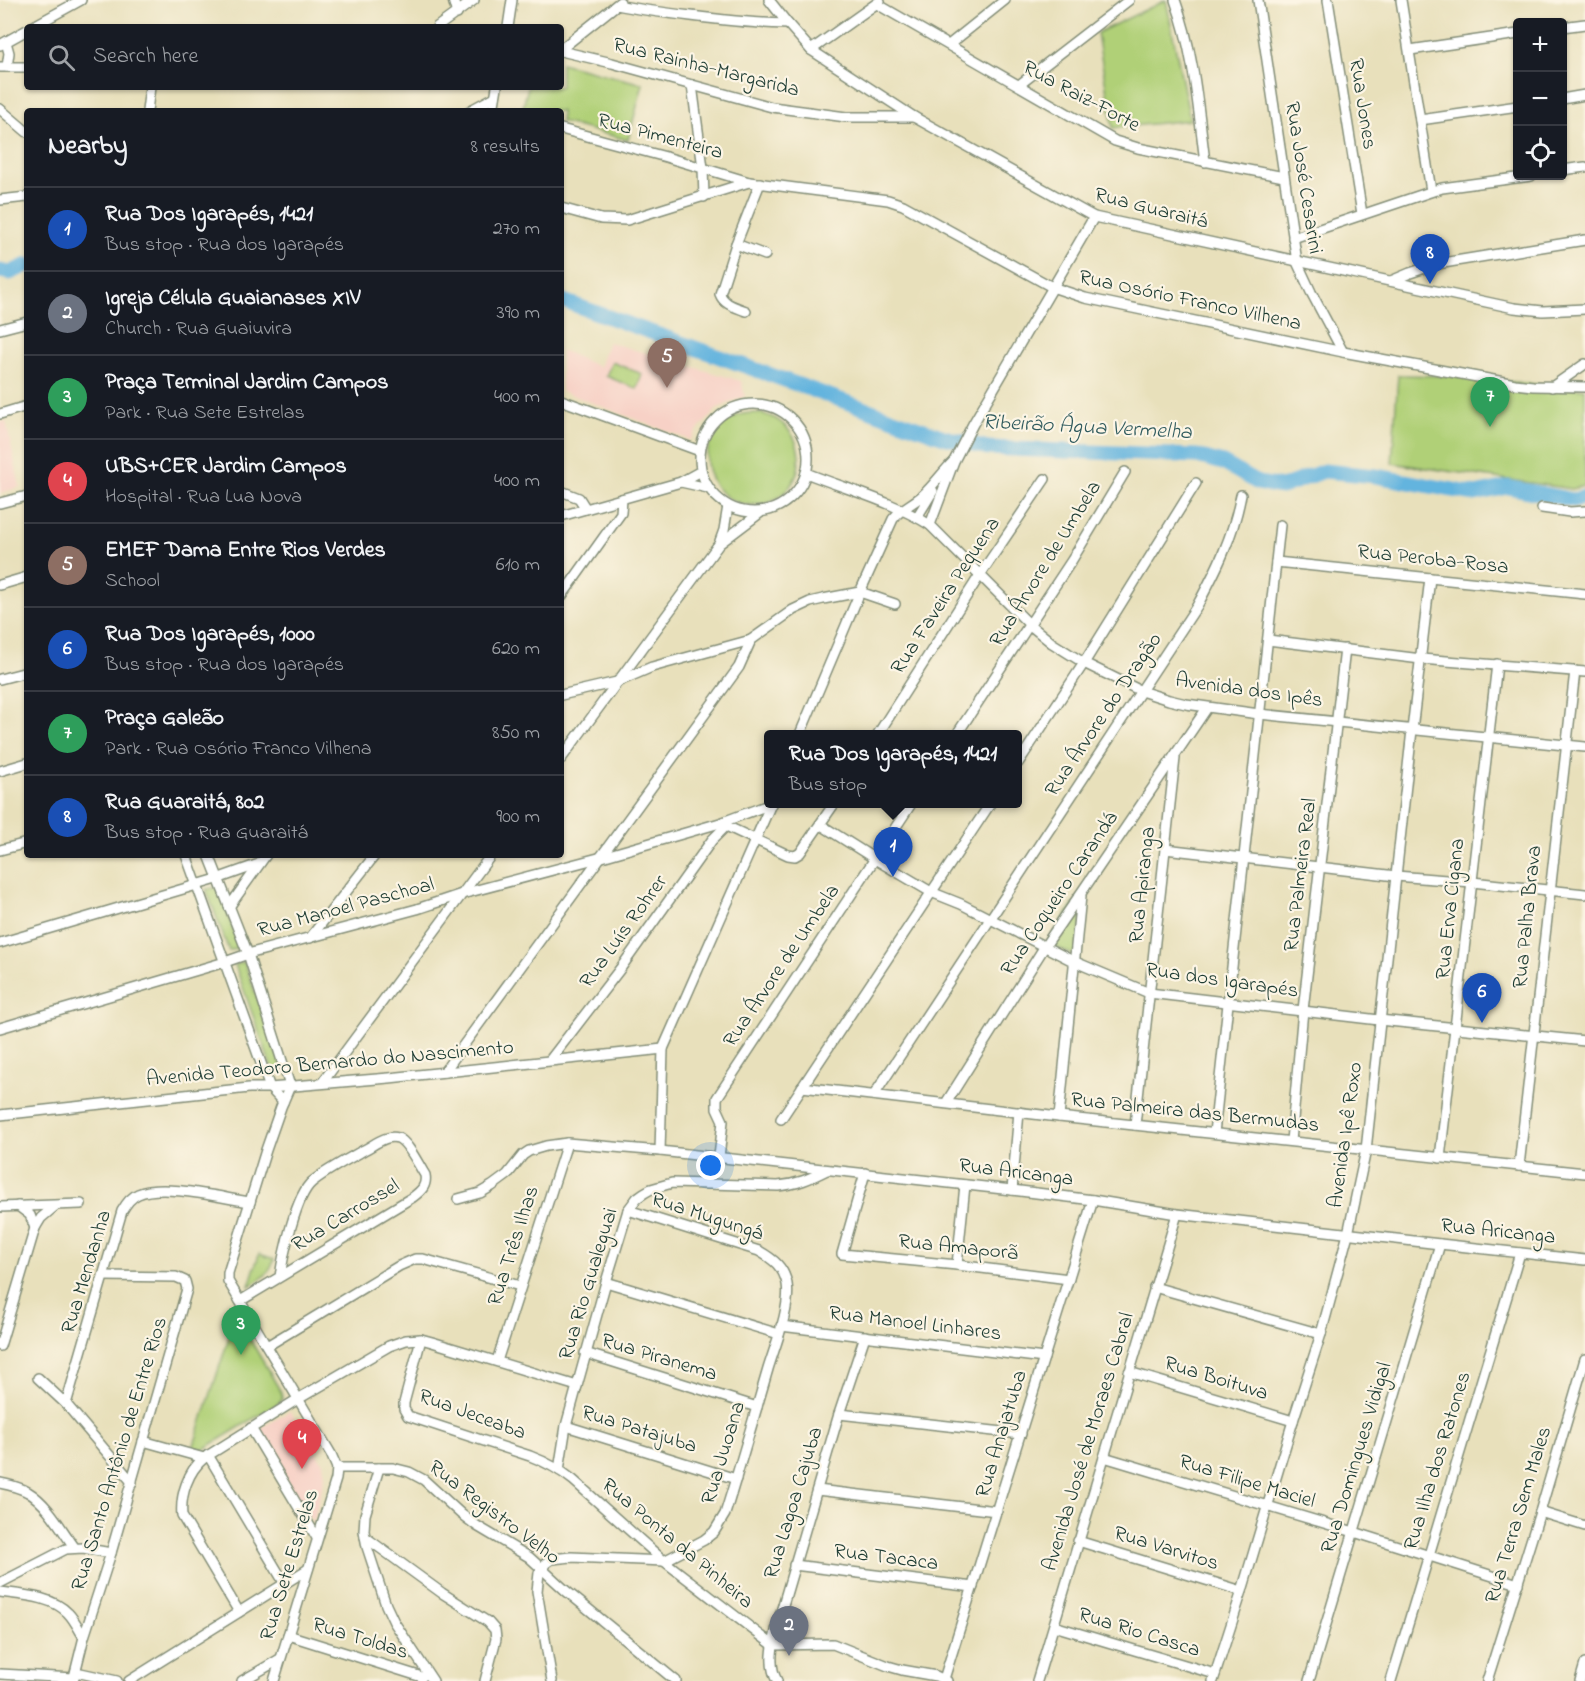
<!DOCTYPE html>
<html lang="en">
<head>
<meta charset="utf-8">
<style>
  :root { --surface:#171b24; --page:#20242c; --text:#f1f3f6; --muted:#9ea1a6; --line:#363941; --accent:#1a73e8 }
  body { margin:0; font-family:"Indie Flower",sans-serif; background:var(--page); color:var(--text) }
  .controls { position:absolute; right:18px; top:18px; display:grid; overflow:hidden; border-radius:6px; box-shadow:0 2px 4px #0004 }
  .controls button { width:54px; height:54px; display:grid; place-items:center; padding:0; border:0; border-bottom:2px solid var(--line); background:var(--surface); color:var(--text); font:30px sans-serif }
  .you { position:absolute; left:711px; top:1166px; width:21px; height:21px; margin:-15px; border:4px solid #fff; border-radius:50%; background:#1a73e8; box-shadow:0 0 0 9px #1a73e833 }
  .badge { display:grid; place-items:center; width:39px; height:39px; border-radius:50%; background:var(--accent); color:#fff; font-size:20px; font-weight:700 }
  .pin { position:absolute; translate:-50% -50px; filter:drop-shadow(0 2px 3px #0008) }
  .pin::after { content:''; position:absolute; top:32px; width:21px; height:18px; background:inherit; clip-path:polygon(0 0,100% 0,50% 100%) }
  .popup { position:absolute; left:764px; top:730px; width:258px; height:78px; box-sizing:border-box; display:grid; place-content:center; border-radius:6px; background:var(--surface); filter:drop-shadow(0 2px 4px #0005); font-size:20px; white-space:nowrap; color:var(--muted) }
  .popup b { font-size:22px; color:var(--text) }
  .popup::after { content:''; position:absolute; left:50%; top:100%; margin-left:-12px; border:12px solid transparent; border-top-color:var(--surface) }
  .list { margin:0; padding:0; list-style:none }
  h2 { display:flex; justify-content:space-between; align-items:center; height:78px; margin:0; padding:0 24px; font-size:26px }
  h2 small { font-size:20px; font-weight:400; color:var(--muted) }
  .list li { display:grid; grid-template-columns:39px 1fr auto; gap:18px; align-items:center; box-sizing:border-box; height:84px; padding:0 24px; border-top:2px solid var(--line) }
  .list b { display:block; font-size:22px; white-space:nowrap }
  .list p { margin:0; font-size:20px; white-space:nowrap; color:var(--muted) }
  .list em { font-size:20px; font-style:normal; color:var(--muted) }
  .icon { flex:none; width:33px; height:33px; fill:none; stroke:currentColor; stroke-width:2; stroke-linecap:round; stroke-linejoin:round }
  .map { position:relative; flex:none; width:1585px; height:1681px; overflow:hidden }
  .search { position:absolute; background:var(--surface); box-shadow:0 2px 4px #0004; left:24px; top:24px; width:540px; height:66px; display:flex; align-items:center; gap:15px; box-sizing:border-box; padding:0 21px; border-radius:6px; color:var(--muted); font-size:22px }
  .panel { position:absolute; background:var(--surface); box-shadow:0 2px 4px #0004; left:24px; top:108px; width:540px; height:750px; border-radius:6px }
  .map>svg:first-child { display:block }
  .built { fill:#f7d1c6 }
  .green { fill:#b0d077; stroke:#688656; stroke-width:1.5 }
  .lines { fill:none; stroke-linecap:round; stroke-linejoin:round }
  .river { stroke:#63b4de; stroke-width:15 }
  .minor-casing { stroke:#848e78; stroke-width:12 }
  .minor { stroke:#fff; stroke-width:9 }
  .labels { text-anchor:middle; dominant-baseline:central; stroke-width:4.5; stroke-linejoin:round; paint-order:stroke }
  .street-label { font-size:21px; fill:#1f3d34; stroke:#fcf5e5 }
  .water-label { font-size:22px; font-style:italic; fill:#305b5e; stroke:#fcf5e5 }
</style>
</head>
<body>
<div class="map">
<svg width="1585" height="1681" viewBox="0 0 1585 1681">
  <rect width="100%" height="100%" fill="#fcf5e5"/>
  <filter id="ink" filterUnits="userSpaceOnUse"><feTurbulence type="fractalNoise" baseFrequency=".0167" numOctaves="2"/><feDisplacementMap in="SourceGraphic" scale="12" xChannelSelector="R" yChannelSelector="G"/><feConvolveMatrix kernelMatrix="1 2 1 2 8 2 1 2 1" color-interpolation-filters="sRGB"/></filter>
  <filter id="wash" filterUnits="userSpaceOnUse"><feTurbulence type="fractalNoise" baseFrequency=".008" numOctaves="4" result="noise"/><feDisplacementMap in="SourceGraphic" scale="24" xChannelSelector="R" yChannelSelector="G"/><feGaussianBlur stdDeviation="1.35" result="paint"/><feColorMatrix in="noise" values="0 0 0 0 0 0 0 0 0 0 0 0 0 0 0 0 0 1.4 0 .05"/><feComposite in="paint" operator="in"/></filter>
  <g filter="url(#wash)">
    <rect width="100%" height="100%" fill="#e8e0bb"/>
    <!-- built -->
    <g class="built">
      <polygon points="608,342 741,381 745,396 718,408 698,430 690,440 561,391 561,350 599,367"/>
      <polygon points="6,421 20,487 0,493 0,422"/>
      <polygon points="290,1411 323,1463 325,1476 313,1523 256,1431"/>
    </g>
    <!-- green -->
    <g class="green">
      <polygon points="1166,0 1190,120 1113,128 1097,33"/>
      <polygon points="561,63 643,84 628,140 561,122 561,111 522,111 528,87 561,87"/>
      <polygon points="612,362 642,374 637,389 606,376"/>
      <polygon points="1398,375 1453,376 1585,389 1585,486 1572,489 1392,463"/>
      <circle cx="753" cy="459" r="46"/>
      <polygon points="219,887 239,948 229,951 206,889"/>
      <polygon points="1085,887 1077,957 1047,943"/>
      <polygon points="244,961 282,1068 273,1072 235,965"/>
      <path d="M259 1254 274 1259C270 1274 262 1279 249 1286Z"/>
      <polygon points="235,1319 238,1319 281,1392 282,1399 279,1403 204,1449 193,1448"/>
    </g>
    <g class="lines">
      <!-- river -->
      <g class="river">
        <polyline points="0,271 10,273 27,265"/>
        <polyline points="561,300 944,437 988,448 1197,456 1223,463 1258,483 1282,487 1324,471 1376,476 1475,494 1508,487 1573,500 1585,497"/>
      </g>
    </g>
  </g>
  <g filter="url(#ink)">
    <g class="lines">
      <!-- minor casing -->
      <g class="minor-casing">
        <g id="minor">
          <polyline points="453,0 457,14"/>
          <polyline points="769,0 788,24 811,50 914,117 1094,217 1514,308 1543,311 1585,309"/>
          <path d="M1175 0C1194 52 1198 107 1205 162"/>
          <polyline points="1258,0 1297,262 1311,292 1343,352"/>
          <polyline points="1328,0 1362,214"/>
          <polyline points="1401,0 1431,191"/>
          <polyline points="877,4 1115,141 1138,148 1284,177"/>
          <path d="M617 5C641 10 666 13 691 16 723 20 755 24 788 24"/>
          <polyline points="32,27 81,0"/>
          <polyline points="437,27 474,0"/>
          <polyline points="508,27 512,0"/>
          <polyline points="1562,27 1585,24"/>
          <polyline points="6,42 9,53 7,67"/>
          <polyline points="950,44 1005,0"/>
          <polyline points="0,45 27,30"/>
          <polyline points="561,49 620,2"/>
          <polyline points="811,50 880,1"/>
          <polyline points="1410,50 1518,34"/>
          <polyline points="561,51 612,63 772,107 846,117 914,117"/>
          <polyline points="0,67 27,67"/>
          <polyline points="692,85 703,168 704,197"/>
          <polyline points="1019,85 1129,0"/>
          <polyline points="1562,99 1585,95"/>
          <polyline points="0,109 27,132"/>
          <polyline points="147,111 150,87"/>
          <polyline points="469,111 495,97"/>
          <polyline points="493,111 497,87"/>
          <polyline points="1420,120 1518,106"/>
          <polyline points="561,129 666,157 749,182"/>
          <polyline points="1562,170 1585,167"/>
          <polyline points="0,200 27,197"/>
          <polyline points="561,208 601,219 627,220 749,182 888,200 903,205 1052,287 1085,298 1343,352 1515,384 1533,386 1585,387"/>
          <polyline points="1293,238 1442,188 1531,176"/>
          <polyline points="736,244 765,255"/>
          <polyline points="1391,281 1410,273 1437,264 1585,240"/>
          <path d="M746 311C736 307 724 305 720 294L736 244 760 183"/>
          <polyline points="0,329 27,322"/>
          <polyline points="1552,387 1585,364"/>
          <polyline points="561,400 700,451"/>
          <circle cx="754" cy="458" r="54"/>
          <polyline points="0,414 27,406"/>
          <path d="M806 473C846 489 894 502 930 525L1030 625 1052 643 1084 663 1141 691 1169 700 1186 704 1259 714 1585 747"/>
          <polyline points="681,482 708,488"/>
          <polyline points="561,491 579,498 586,509"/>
          <polyline points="0,503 27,496"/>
          <polyline points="1542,508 1570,512 1585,511"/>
          <polyline points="561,516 681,482 701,471"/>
          <polyline points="917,517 933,491"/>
          <polyline points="930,525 954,461 973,424 1094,217"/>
          <polyline points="720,541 724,530 728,506"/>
          <polyline points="1276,562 1585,594"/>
          <polyline points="0,585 27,577"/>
          <polyline points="561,597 621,513 622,499"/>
          <polyline points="1268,640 1421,659 1585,672"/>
          <polyline points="0,679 27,672"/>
          <polyline points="561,695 617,682 652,667 751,640 793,610 810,602 823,599 860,592 895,604"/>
          <path d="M800 734 860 592 893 519C902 507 912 505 923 495 934 485 942 473 953 462"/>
          <polyline points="878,734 980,575 1045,479"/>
          <polyline points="957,734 1072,560 1125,472"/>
          <polyline points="561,759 719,544 760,513"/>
          <polyline points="1018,763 1084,663 1196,483"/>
          <polyline points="0,771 27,763"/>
          <polyline points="722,824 788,855 795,856 800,853 834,804"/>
          <polyline points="821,825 875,859 931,892 961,904 1073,961 1149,993 1379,1020 1585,1041"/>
          <polyline points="1165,849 1396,876 1472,882 1585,894"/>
          <polyline points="0,850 27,843"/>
          <polyline points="186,855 270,1088 283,1102"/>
          <polyline points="209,855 248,954 290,1086 281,1107 266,1150 228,1273 228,1281 331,1454 337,1468 336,1479 274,1681"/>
          <polyline points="229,907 266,855"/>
          <polyline points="310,938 375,855"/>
          <polyline points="0,943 217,879 259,864"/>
          <polyline points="0,1028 225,962 248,954 417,909 462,894 602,857 720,823 771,804"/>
          <polyline points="550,1060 620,969 712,840 726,826"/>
          <polyline points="444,1072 739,667 751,640"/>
          <polyline points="322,1083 491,855"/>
          <polyline points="802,1087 1059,1117 1585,1173"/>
          <path d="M874 1095 1197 606C1217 569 1233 537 1241 495"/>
          <polyline points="946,1103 1045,946 1207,708"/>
          <polyline points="0,1115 249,1088 270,1088 389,1078 663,1049"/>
          <polyline points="1059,1117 1081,896"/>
          <polyline points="781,1119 990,804"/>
          <polyline points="1135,1125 1175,758"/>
          <polyline points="1214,1133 1280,525"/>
          <polyline points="1291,1141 1303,1010 1345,649"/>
          <polyline points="660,1151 663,1049 771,804"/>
          <polyline points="719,1157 723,1121 717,1108 717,1098 911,804"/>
          <polyline points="1440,1158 1497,664"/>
          <polyline points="1519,1166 1575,671"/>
          <polyline points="865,1173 842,1254 957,1265 1069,1279"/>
          <polyline points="1012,1190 1019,1112"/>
          <polyline points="458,1199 480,1193 492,1186 507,1175 523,1155 529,1151 546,1146 567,1143 660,1151 1012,1190 1093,1200 1177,1214 1440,1244 1585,1260"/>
          <polyline points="18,1206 30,1215 35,1228"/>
          <polyline points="0,1207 81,1204"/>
          <polyline points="957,1265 965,1185"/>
          <polyline points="606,1282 779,1334"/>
          <polyline points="1154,1287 1321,1334"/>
          <path d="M240 1301 413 1197C421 1191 427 1186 425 1175 419 1166 408 1142 398 1138 387 1134 374 1145 364 1150 347 1160 328 1169 312 1182 296 1195 283 1255 280 1277"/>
          <polyline points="781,1326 1044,1358"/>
          <path d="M421 1339 404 1403V1409L408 1416 530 1456C546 1462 559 1469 573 1480L664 1561 773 1645"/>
          <polyline points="0,1346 35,1228 41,1218 55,1206"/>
          <polyline points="267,1346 399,1266 415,1259 423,1259 520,1286"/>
          <polyline points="585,1353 757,1407"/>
          <polyline points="497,1361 567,1143"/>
          <polyline points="1129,1372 1293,1421"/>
          <polyline points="38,1378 66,1404 132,1482"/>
          <path d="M66 1404 122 1211C126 1204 131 1197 138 1194 163 1183 222 1198 250 1202"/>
          <polyline points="839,1414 1021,1434"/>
          <polyline points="566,1426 736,1479"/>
          <polyline points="251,1428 317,1538"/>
          <polyline points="143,1441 204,1458"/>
          <polyline points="208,1455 285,1584"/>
          <polyline points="1104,1457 1354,1532 1518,1584"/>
          <polyline points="337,1468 393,1468 409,1472 424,1480 461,1514 477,1526 529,1557 565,1590 676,1681"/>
          <polyline points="379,1468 365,1515 364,1531 367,1547 386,1605 394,1622 433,1681"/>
          <path d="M559 1470 566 1426 577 1386 606 1282 628 1210 637 1198 644 1193 651 1189 672 1183 778 1186C798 1184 809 1179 827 1170"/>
          <path d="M0 1483C10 1485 19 1487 28 1492 48 1504 61 1529 75 1548"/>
          <polyline points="817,1490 997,1511"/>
          <polyline points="1540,1512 1585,1526"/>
          <polyline points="365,1537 442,1593 488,1622 495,1630 496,1639 485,1681"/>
          <polyline points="1078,1541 1242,1591"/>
          <polyline points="794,1565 973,1587"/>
          <polyline points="0,1583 66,1549 83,1548 111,1553"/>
          <path d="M0 1592C22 1595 52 1596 68 1613 75 1620 79 1630 84 1637"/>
          <path d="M239 1612 182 1516C180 1495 188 1471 204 1458L298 1399 389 1346 406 1340 421 1339 432 1342 577 1386"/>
          <polyline points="1054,1626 1215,1674"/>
          <polyline points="288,1635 422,1677"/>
          <polyline points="773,1645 833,1644 888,1666 902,1670 936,1676 947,1681"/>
          <polyline points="76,1672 117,1681"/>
          <polyline points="0,1674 74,1678"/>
          <polyline points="944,1679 1093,1200"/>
          <polyline points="73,1681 84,1637 111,1553 187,1289 185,1281 176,1277 104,1276"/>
          <polyline points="129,1681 308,1569"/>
          <polyline points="242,1681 280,1659"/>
          <path d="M552 1681 537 1591 539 1573 546 1563 552 1559 571 1557 664 1561 704 1540 714 1532 725 1514C740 1466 754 1417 768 1369 775 1346 791 1307 787 1284 784 1267 773 1259 759 1251L628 1210"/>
          <path d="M777 1681C767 1663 774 1641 778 1622L839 1414 865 1336"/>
          <polyline points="1037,1681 1177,1214"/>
          <polyline points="1213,1681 1242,1591 1293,1421 1321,1334 1348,1234 1366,1150 1412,730 1430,578"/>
          <polyline points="1309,1681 1440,1244"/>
          <polyline points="1391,1681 1520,1253"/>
          <polyline points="1487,1681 1540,1512 1585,1359"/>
          <polyline points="1580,1681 1585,1664"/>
        </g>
      </g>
      <!-- minor -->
      <use href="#minor" class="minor"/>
    </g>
  </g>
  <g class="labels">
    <!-- street labels -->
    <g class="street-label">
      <text transform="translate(706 68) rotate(14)">Rua Rainha-Margarida</text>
      <text transform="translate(1081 97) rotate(28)">Rua Raiz-Forte</text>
      <text transform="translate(1362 104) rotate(81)">Rua Jones</text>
      <text transform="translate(660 137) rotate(15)">Rua Pimenteira</text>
      <text transform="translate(1303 178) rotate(81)">Rua José Cesarini</text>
      <text transform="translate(1151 209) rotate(14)">Rua Guaraitá</text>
      <text transform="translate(1190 301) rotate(12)">Rua Osório Franco Vilhena</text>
      <text transform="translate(1433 560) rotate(6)">Rua Peroba-Rosa</text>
      <text transform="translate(1046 564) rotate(-58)">Rua Árvore de Umbela</text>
      <text transform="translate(946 596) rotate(-57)">Rua Faveira Pequena</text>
      <text transform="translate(1249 691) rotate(8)">Avenida dos Ipês</text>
      <text transform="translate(1104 715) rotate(-56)">Rua Árvore do Dragão</text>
      <text transform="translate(1301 875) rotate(-83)">Rua Palmeira Real</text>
      <text transform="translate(1143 885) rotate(-84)">Rua Apiranga</text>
      <text transform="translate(1060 894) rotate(-56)">Rua Coqueiro Carandá</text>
      <text transform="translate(346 908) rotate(-15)">Rua Manoel Paschoal</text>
      <text transform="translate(1451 909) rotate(-84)">Rua Erva Cigana</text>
      <text transform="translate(1528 917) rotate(-84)">Rua Palha Brava</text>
      <text transform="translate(624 932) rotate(-54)">Rua Luís Rohrer</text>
      <text transform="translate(782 966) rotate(-56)">Rua Árvore de Umbela</text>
      <text transform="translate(1222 981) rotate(8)">Rua dos Igarapés</text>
      <text transform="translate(330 1064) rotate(-5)">Avenida Teodoro Bernardo do Nascimento</text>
      <text transform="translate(1195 1113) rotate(6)">Rua Palmeira das Bermudas</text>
      <text transform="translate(1346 1135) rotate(-82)">Avenida Ipê Roxo</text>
      <text transform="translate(1016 1173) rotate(7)">Rua Aricanga</text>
      <text transform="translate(346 1216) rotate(-31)">Rua Carrossel</text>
      <text transform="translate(707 1217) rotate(18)">Rua Mugungá</text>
      <text transform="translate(1498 1232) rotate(6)">Rua Aricanga</text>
      <text transform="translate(514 1246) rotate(-72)">Rua Três Ilhas</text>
      <text transform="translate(958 1248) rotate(6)">Rua Amaporã</text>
      <text transform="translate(87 1272) rotate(-73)">Rua Mendanha</text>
      <text transform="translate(589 1284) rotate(-73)">Rua Rio Gualeguai</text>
      <text transform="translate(915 1324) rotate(7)">Rua Manoel Linhares</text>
      <text transform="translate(659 1358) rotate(17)">Rua Piranema</text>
      <text transform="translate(1216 1379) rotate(17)">Rua Boituva</text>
      <text transform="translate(472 1415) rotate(20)">Rua Jeceaba</text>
      <text transform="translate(639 1430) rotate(17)">Rua Patajuba</text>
      <text transform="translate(1002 1434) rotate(-73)">Rua Anajatuba</text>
      <text transform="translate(1089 1442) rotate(-73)">Avenida José de Moraes Cabral</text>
      <text transform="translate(724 1453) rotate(-73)">Rua Juoana</text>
      <text transform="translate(120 1454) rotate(-73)">Rua Santo Antônio de Entre Rios</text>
      <text transform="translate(1357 1458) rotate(-73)">Rua Domingues Vidigal</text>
      <text transform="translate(1438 1461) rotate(-73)">Rua Ilha dos Ratones</text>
      <text transform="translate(1247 1482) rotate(17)">Rua Filipe Maciel</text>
      <text transform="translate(794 1503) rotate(-73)">Rua Lagoa Cajuba</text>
      <text transform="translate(494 1513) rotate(37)">Rua Registro Velho</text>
      <text transform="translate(1519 1515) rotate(-73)">Rua Terra Sem Males</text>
      <text transform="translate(677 1544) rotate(40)">Rua Ponta da Pinheira</text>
      <text transform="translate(1166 1549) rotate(17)">Rua Varvitos</text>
      <text transform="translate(886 1558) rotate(7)">Rua Tacaca</text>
      <text transform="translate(290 1565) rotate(-73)">Rua Sete Estrelas</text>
      <text transform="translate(1139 1633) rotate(17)">Rua Rio Casca</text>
      <text transform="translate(360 1639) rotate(17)">Rua Toldas</text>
    </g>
    <!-- water labels -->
    <g class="water-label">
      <text transform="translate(1087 428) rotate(3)">Ribeirão Água Vermelha</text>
    </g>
  </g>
</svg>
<div class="controls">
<button>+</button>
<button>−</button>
<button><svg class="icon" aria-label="locate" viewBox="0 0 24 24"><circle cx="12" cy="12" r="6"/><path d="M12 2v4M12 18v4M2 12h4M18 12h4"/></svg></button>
</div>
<div class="you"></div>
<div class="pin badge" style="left:893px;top:877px;background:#1a4fb4">1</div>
<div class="popup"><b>Rua Dos Igarapés, 1421</b>Bus stop</div>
<div class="pin badge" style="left:789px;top:1656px;background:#6b7280">2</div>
<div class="pin badge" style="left:241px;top:1355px;background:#2e9e5b">3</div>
<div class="pin badge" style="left:302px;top:1469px;background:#e0444e">4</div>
<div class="pin badge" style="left:667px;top:388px;background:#8d6e63">5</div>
<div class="pin badge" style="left:1482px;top:1023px;background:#1a4fb4">6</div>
<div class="pin badge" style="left:1490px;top:427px;background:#2e9e5b">7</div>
<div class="pin badge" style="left:1430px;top:284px;background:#1a4fb4">8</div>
<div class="search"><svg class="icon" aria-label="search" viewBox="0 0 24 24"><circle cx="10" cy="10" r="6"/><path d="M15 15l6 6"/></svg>Search here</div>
<section class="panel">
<h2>Nearby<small>8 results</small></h2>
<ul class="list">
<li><span class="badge" style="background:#1a4fb4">1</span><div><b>Rua Dos Igarapés, 1421</b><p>Bus stop · Rua dos Igarapés</p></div><em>270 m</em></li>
<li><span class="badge" style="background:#6b7280">2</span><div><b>Igreja Célula Guaianases XIV</b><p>Church · Rua Guaiuvira</p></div><em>390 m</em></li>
<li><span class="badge" style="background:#2e9e5b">3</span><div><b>Praça Terminal Jardim Campos</b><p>Park · Rua Sete Estrelas</p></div><em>400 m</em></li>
<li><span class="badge" style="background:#e0444e">4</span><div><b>UBS+CER Jardim Campos</b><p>Hospital · Rua Lua Nova</p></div><em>400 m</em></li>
<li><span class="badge" style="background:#8d6e63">5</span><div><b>EMEF Dama Entre Rios Verdes</b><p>School</p></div><em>610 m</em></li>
<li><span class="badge" style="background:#1a4fb4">6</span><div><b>Rua Dos Igarapés, 1000</b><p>Bus stop · Rua dos Igarapés</p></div><em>620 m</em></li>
<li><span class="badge" style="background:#2e9e5b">7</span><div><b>Praça Galeão</b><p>Park · Rua Osório Franco Vilhena</p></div><em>850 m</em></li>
<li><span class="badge" style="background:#1a4fb4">8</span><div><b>Rua Guaraitá, 802</b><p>Bus stop · Rua Guaraitá</p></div><em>900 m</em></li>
</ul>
</section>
</div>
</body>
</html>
